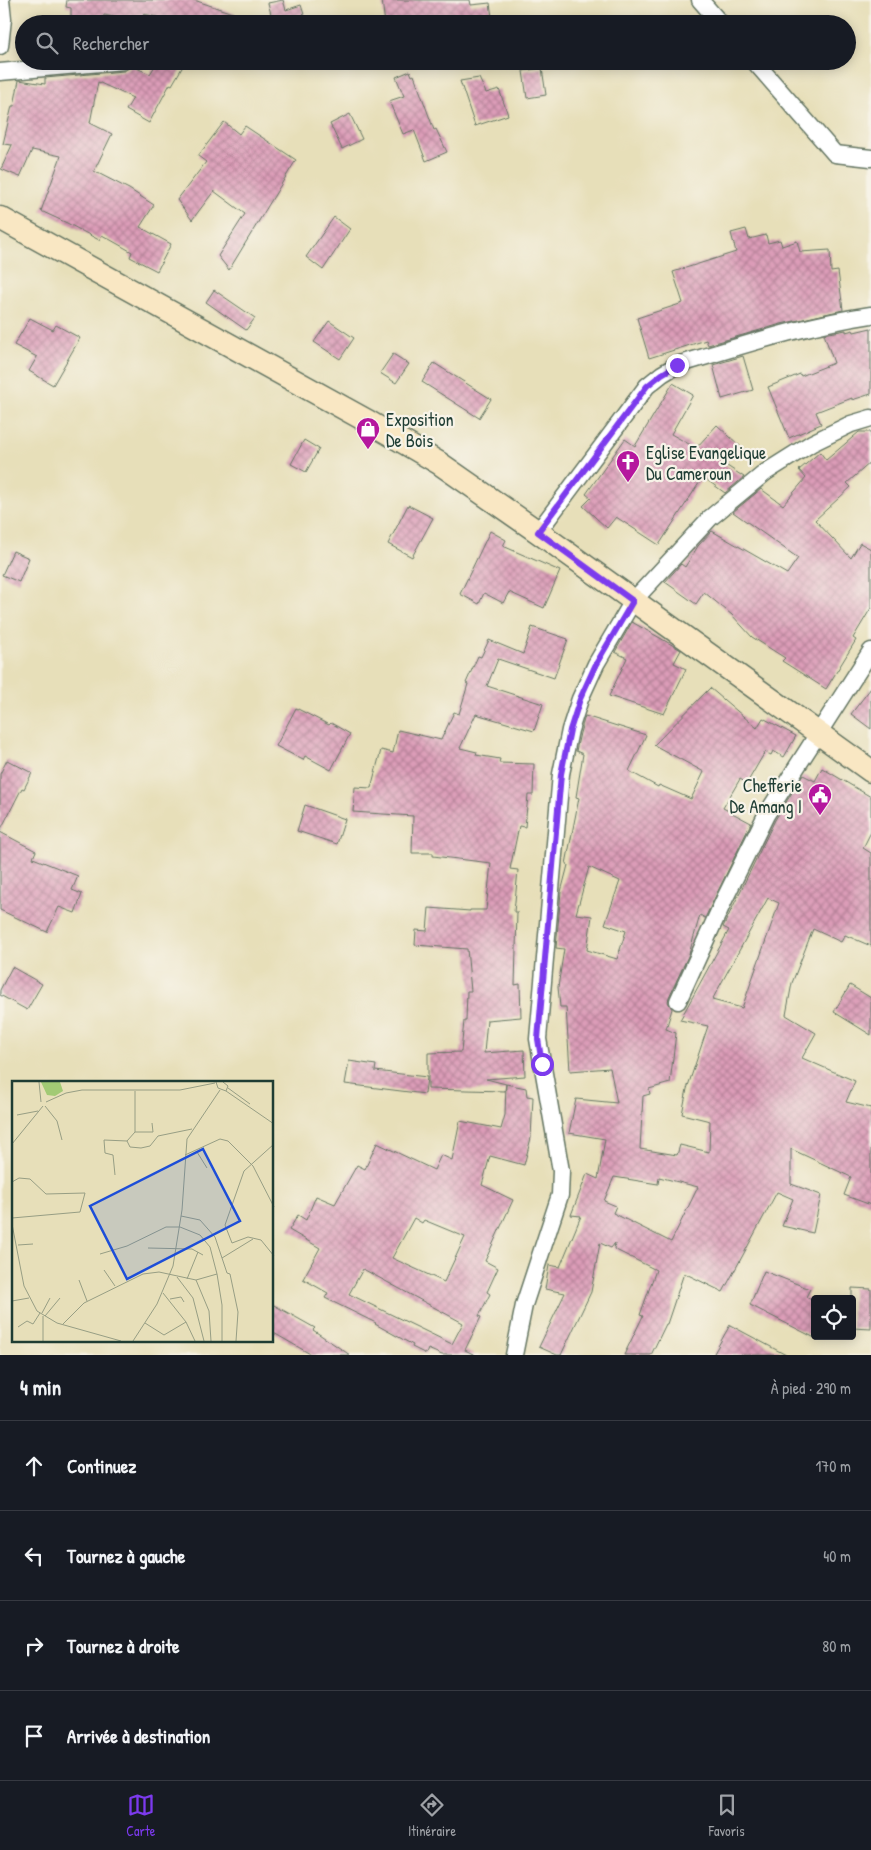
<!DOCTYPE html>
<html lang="fr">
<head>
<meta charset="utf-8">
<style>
  :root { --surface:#171b24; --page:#242831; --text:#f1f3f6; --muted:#9ea1a6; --line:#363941; --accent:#7c3aed }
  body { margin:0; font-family:"Patrick Hand",sans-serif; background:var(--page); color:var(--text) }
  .controls { position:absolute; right:15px; bottom:15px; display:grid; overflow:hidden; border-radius:5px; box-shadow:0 2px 12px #0003 }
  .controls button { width:45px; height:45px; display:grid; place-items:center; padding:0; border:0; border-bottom:1px solid var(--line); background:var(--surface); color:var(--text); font:25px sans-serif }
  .stop { position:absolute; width:15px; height:15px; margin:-11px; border:4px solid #7c3aed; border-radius:50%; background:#fff }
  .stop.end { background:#7c3aed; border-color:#fff; box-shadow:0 1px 5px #0008 }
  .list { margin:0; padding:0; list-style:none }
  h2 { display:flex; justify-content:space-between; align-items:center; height:65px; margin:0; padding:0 20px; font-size:21px }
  h2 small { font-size:16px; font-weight:400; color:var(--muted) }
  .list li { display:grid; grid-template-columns:32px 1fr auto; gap:15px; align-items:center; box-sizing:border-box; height:90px; padding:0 20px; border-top:1px solid var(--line) }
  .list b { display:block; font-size:19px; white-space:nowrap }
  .list em { font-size:16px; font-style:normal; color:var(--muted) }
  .icon { flex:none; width:28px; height:28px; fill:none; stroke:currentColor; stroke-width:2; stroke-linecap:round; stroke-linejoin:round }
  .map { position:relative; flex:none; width:871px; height:1355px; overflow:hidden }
  .search { position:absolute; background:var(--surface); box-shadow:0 2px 12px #0003; left:15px; right:15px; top:15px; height:55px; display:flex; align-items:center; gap:12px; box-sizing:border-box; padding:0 18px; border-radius:28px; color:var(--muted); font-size:19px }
  .sheet { height:425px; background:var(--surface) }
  nav { display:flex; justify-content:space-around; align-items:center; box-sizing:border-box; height:70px; border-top:1px solid var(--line); background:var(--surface); font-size:14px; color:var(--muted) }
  nav a { display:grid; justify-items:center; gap:2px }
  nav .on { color:var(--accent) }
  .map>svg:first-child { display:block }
  .building { fill:url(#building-cross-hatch); fill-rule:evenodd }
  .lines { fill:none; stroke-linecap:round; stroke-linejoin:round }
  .minor-casing { stroke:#657663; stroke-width:19 }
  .secondary-casing { stroke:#657663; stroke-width:25 }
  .minor { stroke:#fff; stroke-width:16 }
  .secondary { stroke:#f9e7c3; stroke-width:22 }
  .route { stroke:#7c3aed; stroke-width:6 }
  .labels { text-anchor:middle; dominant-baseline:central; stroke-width:4.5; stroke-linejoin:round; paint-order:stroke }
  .poi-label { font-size:18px; fill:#1f3d34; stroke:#f7f3e8; text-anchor:start }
  .inset-road { fill:none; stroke:#979e84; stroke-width:1 }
  .view { fill:#1d4ed8; fill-opacity:0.15; stroke:#1d4ed8; stroke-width:2.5 }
  .inset-edge { fill:none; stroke:#1f3d34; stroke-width:2.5 }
</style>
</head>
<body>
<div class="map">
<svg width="871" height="1355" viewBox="0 0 871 1355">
  <defs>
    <pattern id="building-cross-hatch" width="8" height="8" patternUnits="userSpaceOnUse" patternTransform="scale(1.25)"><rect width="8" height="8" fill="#dc9cb8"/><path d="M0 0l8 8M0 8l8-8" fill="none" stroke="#b28096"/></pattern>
  </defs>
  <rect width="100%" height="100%" fill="#f7f3e8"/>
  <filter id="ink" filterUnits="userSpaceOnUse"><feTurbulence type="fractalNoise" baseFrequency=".02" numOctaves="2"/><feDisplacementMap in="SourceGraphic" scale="10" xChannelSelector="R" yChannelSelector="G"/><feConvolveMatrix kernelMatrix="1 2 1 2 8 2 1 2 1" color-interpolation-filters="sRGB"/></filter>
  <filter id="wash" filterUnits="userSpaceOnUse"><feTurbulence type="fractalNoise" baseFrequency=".0096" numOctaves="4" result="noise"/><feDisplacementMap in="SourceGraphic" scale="20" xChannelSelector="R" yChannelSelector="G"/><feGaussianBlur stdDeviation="1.12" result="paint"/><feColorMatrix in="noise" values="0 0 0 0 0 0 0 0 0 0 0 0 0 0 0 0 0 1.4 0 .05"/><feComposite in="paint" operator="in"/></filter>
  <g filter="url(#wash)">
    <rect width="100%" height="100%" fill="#e7dfb9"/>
    <g id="blocks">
      <!-- building -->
      <g class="building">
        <polygon points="67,0 194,0 253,20 271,14 268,3 283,0 286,10 301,5 307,24 184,24 144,14 142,22 104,15 102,24 71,24 71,8 66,7"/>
        <polygon points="382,0 470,0 471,5 490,3 493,24 385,24"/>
        <polygon points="158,61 175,61 183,66 172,85 170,84 149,123 126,110 133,98 98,82 90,123 112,134 94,171 129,189 154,205 140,227 171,244 157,271 130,257 132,252 102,235 99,240 67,223 41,211 61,156 32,150 20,177 1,169 12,145 3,144 12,106 14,106 19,80 45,84 45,78 124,71 132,66 150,74"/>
        <polygon points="542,68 546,95 527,98 523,71"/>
        <polygon points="410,71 412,76 414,75 434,130 436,129 447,152 426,161 414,130 403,134 389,101 404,96 396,77"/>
        <polygon points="479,78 486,93 499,89 508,115 475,126 460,81"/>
        <polygon points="350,114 362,139 342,149 330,124"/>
        <polygon points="224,122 239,134 245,126 296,160 229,270 218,256 245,214 214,191 192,220 177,200 206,162 198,156"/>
        <polygon points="334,217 350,229 323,270 306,257"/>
        <polygon points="746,229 749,239 766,235 768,243 780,240 782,246 797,241 800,252 830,250 831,272 838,271 843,310 781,324 708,345 706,340 649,358 637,318 683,303 673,272 736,252 731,233"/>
        <polygon points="214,290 255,318 246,330 206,302"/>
        <polygon points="30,318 53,330 56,325 80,338 53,385 29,371 37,357 14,345"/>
        <polygon points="329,321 354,338 340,359 314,342"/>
        <polygon points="871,328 871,394 852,400 852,398 816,412 821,424 789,438 768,387 800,374 801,376 834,363 824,334 846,330 846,332 853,330 854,332"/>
        <polygon points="393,354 409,364 396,383 380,373"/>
        <polygon points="743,356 753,390 722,399 713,365"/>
        <polygon points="434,363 491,399 479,418 422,382"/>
        <polygon points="673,383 693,395 671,434 696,448 717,425 740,446 724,464 744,477 725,493 703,477 659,545 616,517 607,528 583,506 591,498 586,494 625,439 635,446"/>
        <polygon points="859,432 871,432 871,462 847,483 851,487 815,520 851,558 860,543 871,549 871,608 853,638 856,640 826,689 782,661 785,658 752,637 732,615 704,592 696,604 665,582 681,564 685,567 698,546 712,531 787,574 798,558 733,512 761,489 783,505 806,478 799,470 820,452 826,460"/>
        <polygon points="304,440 319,449 306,472 291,464"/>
        <polygon points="408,505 433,518 412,557 388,544"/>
        <polygon points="490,531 506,540 503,546 560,571 544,608 509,592 503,603 484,593 479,604 460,594"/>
        <polygon points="13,551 29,558 19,582 2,575"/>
        <polygon points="632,622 681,650 674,663 686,669 664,714 609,696 627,658 615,652"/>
        <polygon points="532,627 568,639 554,678 498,659 487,686 543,704 534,731 476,714 460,748 477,752 476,755 500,759 499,763 534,764 533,795 528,795 525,827 519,826 510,869 518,870 514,912 517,912 515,985 520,984 521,1017 487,1020 484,1053 524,1050 525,1076 486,1079 506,1084 505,1091 428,1089 428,1053 461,1052 464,1021 466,1021 467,991 471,991 467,949 415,945 416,930 427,931 429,908 470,911 470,910 486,910 491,863 433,856 433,853 412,853 413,816 353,812 355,787 371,788 381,750 393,753 398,730 441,740 454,712 459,714 468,684 466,683 478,656 481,657 489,640 523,654"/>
        <path d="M710 688 757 728 763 718 796 736 784 757 773 751 771 755 765 752 747 783 740 779 723 808 751 823 705 918 700 915 689 954 669 997 668 1002 672 1009 666 1029 676 1033 670 1083 649 1089 650 1094 643 1096 640 1149 677 1155 680 1145 709 1152 710 1121 682 1114 687 1089 708 1026 680 1020 729 930 723 927 775 820 803 775 815 781 822 768 871 797V832L863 848 871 853V946L845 935 841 942 813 929 792 983 786 1015 816 1033 802 1058 855 1081 846 1102 871 1108V1205L844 1195 851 1177 791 1149V1184L821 1195 813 1233 782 1226 793 1199 777 1192 723 1292 684 1273 667 1324H666L651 1355H624L643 1316 640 1315 656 1270 614 1249 615 1243 611 1248 600 1243 591 1292 561 1355H557L539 1347 565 1293 545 1289 549 1265 560 1267 581 1216 571 1215 587 1174 598 1179 605 1139 569 1133 576 1099 617 1103 610 1068 570 1071 566 1007H560L558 987 564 949 556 948 561 892 568 865 566 864 579 798 576 797 583 754 576 751 580 733 585 716 646 735 629 771 658 787 659 785 691 799 704 772 654 745ZM589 867 620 881 605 924 626 931 617 959 587 950 592 916 576 914ZM768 898 779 903 742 1008 712 1000ZM614 1177 658 1184 659 1177 698 1187 671 1242 613 1213 616 1206 604 1201Z"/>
        <polygon points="871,688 871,729 851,714"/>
        <polygon points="296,708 329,725 331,723 350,734 331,770 305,756 303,760 276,746"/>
        <polygon points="7,760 32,773 24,789 22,788 0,831 0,774"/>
        <polygon points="305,805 345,819 337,844 297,831"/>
        <polygon points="0,832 36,851 33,858 78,876 72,890 82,894 75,913 59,907 47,932 0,910"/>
        <polygon points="12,967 42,984 27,1010 0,995 0,990"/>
        <polygon points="850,985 871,998 871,1035 834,1012"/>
        <polygon points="349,1061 376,1065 375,1071 427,1077 425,1094 345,1084"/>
        <path d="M506 1084 526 1088 527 1096 533 1097 531 1138 524 1165 490 1156 482 1185 513 1200 485 1261 498 1268 487 1292 490 1294 479 1316 481 1317 465 1350 475 1355H442L428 1349 426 1354 412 1347 413 1345 375 1324 376 1323 325 1298 328 1293 303 1279 320 1248 289 1230 298 1215 306 1220 316 1196 335 1204 357 1165 365 1169 377 1143 434 1170 441 1155 452 1160 460 1121 501 1129 505 1115ZM414 1218 422 1223 424 1220 465 1237 444 1282 392 1258ZM363 1269 463 1323 452 1344 349 1294Z"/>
        <polygon points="764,1271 810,1289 806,1297 815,1302 815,1338 750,1305"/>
        <polygon points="852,1288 871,1289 871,1329 852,1328"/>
        <polygon points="272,1304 315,1328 313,1330 350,1355 312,1355 272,1332"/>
        <polygon points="730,1325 786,1355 713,1355"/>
      </g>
    </g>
  </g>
  <g filter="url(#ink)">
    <use href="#blocks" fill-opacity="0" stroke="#657663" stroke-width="1"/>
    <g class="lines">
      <!-- minor casing -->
      <g class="minor-casing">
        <g id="minor">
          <polyline points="700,0 721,24"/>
          <polyline points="0,46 3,19 1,0"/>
          <polyline points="754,61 835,154 871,158"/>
          <polyline points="0,72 123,61"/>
          <path d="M538 532 647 386 662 374 677 365C741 346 804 325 871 315"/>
          <polyline points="678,1001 725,898 766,815 871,651"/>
          <polyline points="514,1355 524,1305 560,1195 561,1171 538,1039 561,774 570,730 580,699 596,664 633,601 710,518 766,472 812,443 851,424 871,418"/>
        </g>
      </g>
      <!-- secondary casing -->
      <g class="secondary-casing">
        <polyline id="secondary" points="0,218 369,422 439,463 538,532 871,771"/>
      </g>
      <!-- minor -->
      <use href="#minor" class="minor"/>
      <!-- secondary -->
      <use href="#secondary" class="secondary"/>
    </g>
  </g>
  <g class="lines" filter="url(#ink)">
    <!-- route -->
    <polyline class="route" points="542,1064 538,1039 561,774 570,730 580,699 596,664 633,601 538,532 647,386 662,374 677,365"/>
  </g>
  <!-- icons -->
  <defs>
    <g id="shop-pin" transform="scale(1.25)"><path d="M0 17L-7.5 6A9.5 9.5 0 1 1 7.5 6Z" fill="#b5179e" stroke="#f7f3e8"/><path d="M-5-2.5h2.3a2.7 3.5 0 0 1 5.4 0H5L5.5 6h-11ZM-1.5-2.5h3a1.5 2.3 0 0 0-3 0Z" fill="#fff"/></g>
    <g id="church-pin" transform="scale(1.25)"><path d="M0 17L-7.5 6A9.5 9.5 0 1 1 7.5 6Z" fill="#b5179e" stroke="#f7f3e8"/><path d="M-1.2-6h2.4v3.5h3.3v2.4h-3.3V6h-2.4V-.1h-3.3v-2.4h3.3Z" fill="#fff"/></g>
    <g id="civic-pin" transform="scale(1.25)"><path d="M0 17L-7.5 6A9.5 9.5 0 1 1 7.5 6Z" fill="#b5179e" stroke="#f7f3e8"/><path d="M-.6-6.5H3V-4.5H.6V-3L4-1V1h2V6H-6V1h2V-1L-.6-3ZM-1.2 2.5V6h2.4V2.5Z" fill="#fff"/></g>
  </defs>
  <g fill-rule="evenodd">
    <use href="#shop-pin" x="368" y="429"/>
    <use href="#church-pin" x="628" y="462"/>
    <use href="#civic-pin" x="820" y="795"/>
  </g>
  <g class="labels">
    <!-- poi labels -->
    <g class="poi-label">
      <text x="386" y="419">Exposition<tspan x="386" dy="21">De Bois</tspan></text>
      <text x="646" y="452">Eglise Evangelique<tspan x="646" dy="21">Du Cameroun</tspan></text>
      <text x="802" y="785" text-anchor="end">Chefferie<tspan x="802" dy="21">De Amang I</tspan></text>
    </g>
  </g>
  <!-- overview -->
  <g transform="translate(12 1081)">
    <rect width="261" height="261" fill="#e7dfb9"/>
    <path d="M29 1H48L51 10 43 15 35 14Z" fill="#a2ca75"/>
    <path class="inset-road" d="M27 1 29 21M204 1 206 7 214 10 216 5 211 1M216 7 238 23M123 10V51M214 10 262 43M34 21 54 12 70 9H168L203 2M33 25 45 40 50 59M5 34 26 30M115 60 118 66 129 67 138 65 146 55 180 48M115 60 123 51H141L140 42M0 63 31 25M262 63 232 90 213 144 220 162 236 156 249 159 262 175M185 71 195 87M173 74 208 58 216 60 241 85 262 126M103 94 101 74 93 72 92 59 115 60M0 101 7 97 18 98 34 113 73 112 68 131 0 137M169 135 188 139 203 156 215 192 218 193 226 231 224 260M0 143 12 205 25 230 45 242 109 260M6 164 21 163M136 167 180 168 191 174M88 173 115 165 154 146H168L188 154 198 166 205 193 210 224V260M210 177 241 158M92 189 103 205M165 196 181 217 192 260M175 198 186 171M67 199 75 220M184 199 197 230 199 260M158 218 169 216 172 221M0 220 17 217M30 232 38 217M31 235V260M33 235 48 217M174 241 183 260M133 242 152 254 174 241 151 212M51 243 72 222 131 193 147 191 184 199 205 193M6 246 15 240 21 243 28 232M121 260 145 223 161 185 170 129 175 58 208 9"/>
    <path class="view" d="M191 68 228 140 115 198 78 125Z"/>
    <rect width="261" height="261" class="inset-edge"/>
  </g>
</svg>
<div class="controls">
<button><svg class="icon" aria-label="locate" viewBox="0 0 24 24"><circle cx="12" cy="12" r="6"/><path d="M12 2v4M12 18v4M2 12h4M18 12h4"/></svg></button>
</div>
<div class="stop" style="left:542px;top:1064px"></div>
<div class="stop end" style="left:677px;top:365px"></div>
<div class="search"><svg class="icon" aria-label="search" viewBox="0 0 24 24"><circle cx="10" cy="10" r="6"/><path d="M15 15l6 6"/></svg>Rechercher</div>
</div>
<section class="sheet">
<h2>4 min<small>À pied · 290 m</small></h2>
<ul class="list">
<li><svg class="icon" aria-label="ahead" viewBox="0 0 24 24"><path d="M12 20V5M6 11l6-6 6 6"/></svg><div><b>Continuez</b></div><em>170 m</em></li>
<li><svg class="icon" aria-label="left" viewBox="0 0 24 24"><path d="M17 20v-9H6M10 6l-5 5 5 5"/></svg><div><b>Tournez à gauche</b></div><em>40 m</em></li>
<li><svg class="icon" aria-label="right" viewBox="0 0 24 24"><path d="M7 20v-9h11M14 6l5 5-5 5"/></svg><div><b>Tournez à droite</b></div><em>80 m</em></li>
<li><svg class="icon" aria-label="arrive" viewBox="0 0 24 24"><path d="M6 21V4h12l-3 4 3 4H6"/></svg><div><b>Arrivée à destination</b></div></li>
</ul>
</section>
<nav>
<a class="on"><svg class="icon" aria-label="map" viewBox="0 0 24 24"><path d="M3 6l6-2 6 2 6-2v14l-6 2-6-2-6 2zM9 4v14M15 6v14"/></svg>Carte</a>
<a><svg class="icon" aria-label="directions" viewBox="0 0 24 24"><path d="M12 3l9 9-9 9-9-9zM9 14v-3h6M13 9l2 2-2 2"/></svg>Itinéraire</a>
<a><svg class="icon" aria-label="saved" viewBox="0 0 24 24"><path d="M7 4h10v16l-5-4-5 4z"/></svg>Favoris</a>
</nav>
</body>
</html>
